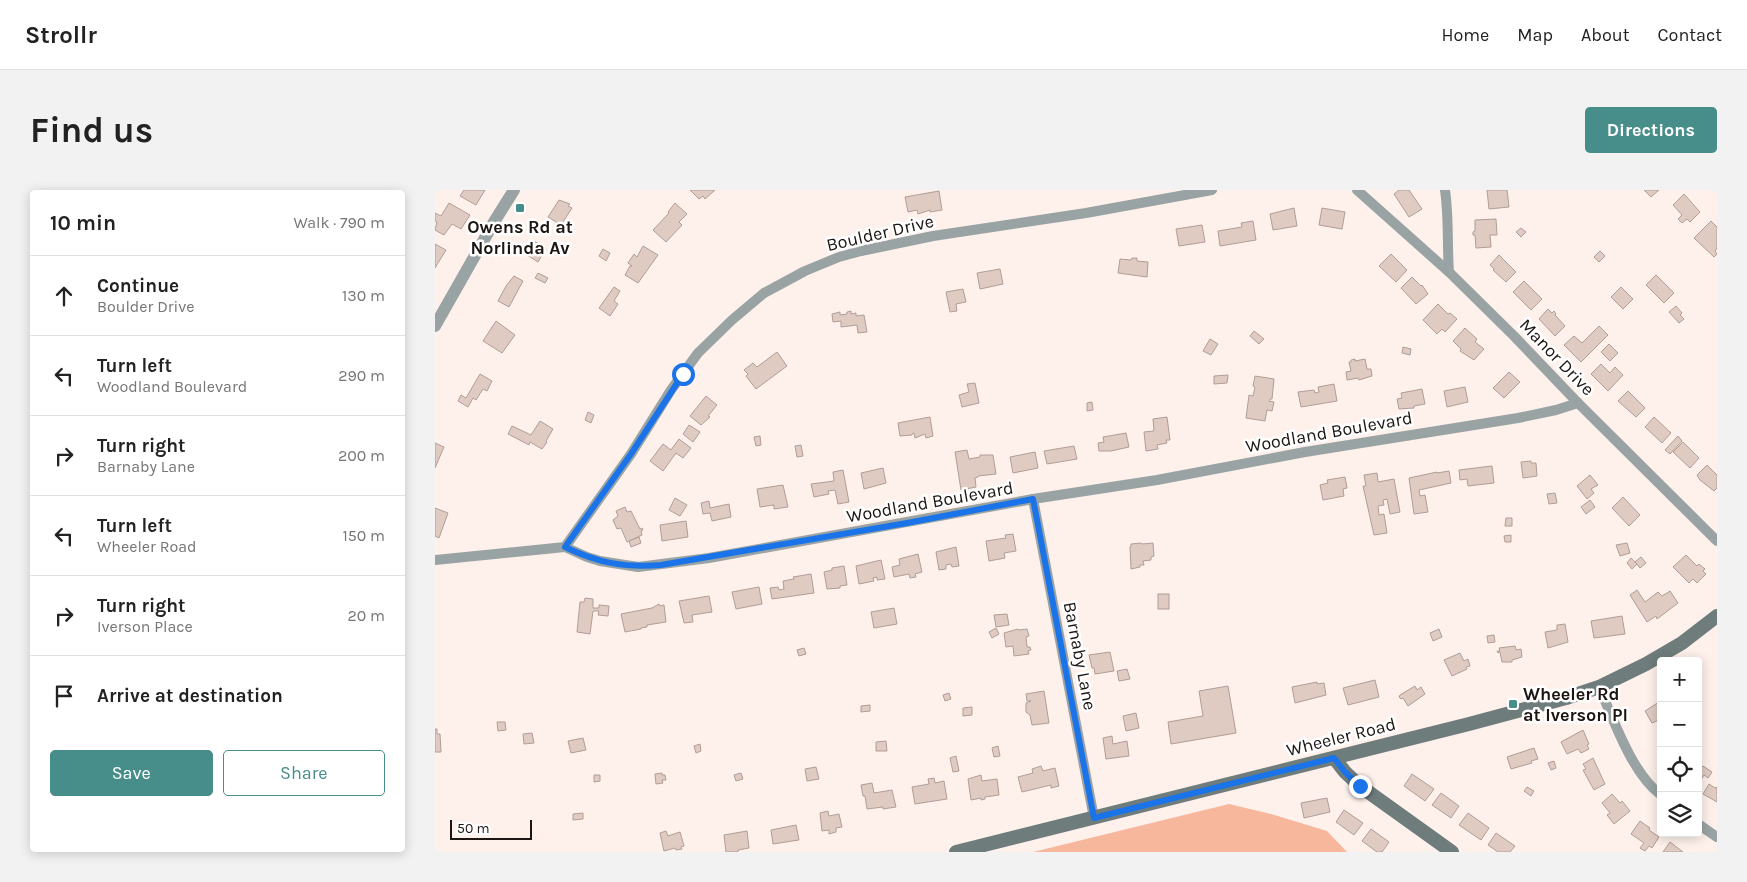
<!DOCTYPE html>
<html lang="en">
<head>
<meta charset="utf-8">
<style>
  :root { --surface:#fff; --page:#f2f2f2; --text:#222; --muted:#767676; --line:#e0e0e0; --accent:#478e8a }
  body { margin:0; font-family:Karla,sans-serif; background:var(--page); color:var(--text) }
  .controls { position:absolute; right:15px; bottom:15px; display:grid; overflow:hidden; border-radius:5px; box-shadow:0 2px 12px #0003 }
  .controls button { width:45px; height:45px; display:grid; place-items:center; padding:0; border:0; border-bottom:1px solid var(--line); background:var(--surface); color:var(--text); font:25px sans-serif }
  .scale { position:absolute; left:15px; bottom:12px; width:82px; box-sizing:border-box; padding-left:5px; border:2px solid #1c1512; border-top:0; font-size:14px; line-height:18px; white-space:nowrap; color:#1c1512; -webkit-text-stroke:4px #fff; paint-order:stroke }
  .stop { position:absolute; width:15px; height:15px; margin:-11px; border:4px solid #1a73e8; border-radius:50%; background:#fff }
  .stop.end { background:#1a73e8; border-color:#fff; box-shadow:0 1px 5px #0008 }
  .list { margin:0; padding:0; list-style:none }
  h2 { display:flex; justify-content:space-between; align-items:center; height:65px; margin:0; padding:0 20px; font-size:21px }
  h2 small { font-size:16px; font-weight:400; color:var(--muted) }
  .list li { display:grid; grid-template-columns:32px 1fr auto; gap:15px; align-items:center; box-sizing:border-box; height:80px; padding:0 20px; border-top:1px solid var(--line) }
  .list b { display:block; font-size:19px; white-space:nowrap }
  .list p { margin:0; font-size:16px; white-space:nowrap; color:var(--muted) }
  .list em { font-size:16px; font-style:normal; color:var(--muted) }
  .actions { display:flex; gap:10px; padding:15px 20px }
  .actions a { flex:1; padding:11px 0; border:1px solid var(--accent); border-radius:5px; text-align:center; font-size:18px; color:var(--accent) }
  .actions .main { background:var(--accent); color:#fff }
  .icon { flex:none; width:28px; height:28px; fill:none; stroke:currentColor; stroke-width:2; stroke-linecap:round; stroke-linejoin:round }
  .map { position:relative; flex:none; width:1282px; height:662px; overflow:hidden; border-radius:5px }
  header { display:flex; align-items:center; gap:30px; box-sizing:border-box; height:70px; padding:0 25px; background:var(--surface); border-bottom:1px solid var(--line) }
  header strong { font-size:24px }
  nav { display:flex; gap:28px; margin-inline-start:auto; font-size:18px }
  .intro { display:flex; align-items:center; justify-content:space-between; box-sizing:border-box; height:120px; padding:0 30px }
  h1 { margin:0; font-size:35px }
  .button { padding:12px 22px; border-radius:5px; background:var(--accent); color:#fff; font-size:18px; font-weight:700 }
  main { display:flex; gap:30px; padding:0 30px }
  aside { flex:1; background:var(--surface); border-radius:5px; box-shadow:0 2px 12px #0003 }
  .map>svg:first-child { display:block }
  .green { fill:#f6b79c }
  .building { fill:#dfcbc2; stroke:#b19d95 }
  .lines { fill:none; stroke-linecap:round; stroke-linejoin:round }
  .minor { stroke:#99a3a3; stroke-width:10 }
  .tertiary { stroke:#99a3a3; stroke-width:12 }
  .secondary { stroke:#6e7d7c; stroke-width:14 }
  .route { stroke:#1a73e8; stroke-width:6 }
  .poi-dot { fill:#478e8a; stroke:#fff; stroke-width:2 }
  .labels { text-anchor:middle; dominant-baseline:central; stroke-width:5; stroke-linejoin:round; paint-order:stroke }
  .poi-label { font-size:18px; font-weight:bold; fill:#1c1512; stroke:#fff }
  .street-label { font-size:18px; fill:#1c1512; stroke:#fff }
</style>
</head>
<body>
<header>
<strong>Strollr</strong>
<nav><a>Home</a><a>Map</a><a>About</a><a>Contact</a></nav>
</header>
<div class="intro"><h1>Find us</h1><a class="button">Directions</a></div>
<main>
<aside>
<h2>10 min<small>Walk · 790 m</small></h2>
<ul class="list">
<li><svg class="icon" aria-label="ahead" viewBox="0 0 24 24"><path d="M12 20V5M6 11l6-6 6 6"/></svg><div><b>Continue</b><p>Boulder Drive</p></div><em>130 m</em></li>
<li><svg class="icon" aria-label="left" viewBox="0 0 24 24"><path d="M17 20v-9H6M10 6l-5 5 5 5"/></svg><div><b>Turn left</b><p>Woodland Boulevard</p></div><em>290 m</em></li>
<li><svg class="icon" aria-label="right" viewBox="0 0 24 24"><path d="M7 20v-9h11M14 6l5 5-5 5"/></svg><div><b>Turn right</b><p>Barnaby Lane</p></div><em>200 m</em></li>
<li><svg class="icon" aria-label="left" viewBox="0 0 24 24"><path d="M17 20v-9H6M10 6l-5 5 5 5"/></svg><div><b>Turn left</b><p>Wheeler Road</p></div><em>150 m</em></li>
<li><svg class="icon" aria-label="right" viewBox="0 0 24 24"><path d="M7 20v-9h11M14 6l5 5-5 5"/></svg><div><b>Turn right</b><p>Iverson Place</p></div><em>20 m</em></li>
<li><svg class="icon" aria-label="arrive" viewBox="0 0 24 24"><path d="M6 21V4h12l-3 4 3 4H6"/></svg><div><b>Arrive at destination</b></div></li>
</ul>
<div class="actions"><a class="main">Save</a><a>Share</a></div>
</aside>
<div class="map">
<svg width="1282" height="662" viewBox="0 0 1282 662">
  <rect width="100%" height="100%" fill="#fef1ec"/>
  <!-- green -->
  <polygon class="green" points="794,614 836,624 892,641 912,662 598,662"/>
  <!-- building -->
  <g class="building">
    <polygon points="29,0 50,0 41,15 25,6"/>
    <polygon points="255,0 280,0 270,9 268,6 264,9"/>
    <polygon points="964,0 974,0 987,19 974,27 959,4"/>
    <polygon points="1052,0 1072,0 1074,17 1054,19"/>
    <polygon points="1209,0 1224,0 1216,7"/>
    <polygon points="504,1 507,20 495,22 495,20 483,24 482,20 473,22 470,7"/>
    <polygon points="1249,4 1265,22 1255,32 1252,29 1247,33 1243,29 1247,25 1238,15"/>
    <polygon points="124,10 135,14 133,16 137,18 126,35 113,27"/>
    <polygon points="14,13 35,25 26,39 17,34 9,45 0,40 2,32 0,31 0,23 6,26"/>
    <polygon points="240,13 252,24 244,32 247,35 231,52 218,40 234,23 233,22"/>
    <polygon points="859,18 862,36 838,40 835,24"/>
    <polygon points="887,18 910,22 907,39 884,35"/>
    <polygon points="1061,29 1062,45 1055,45 1056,57 1041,58 1040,45 1038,45 1038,42 1040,41 1040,30"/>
    <polygon points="818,31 821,50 785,56 783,41 807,37 806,33"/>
    <polygon points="1276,31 1282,37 1282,58 1280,61 1282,64 1279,67 1259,48"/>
    <polygon points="767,35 770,52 744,56 741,39"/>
    <polygon points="1086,38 1091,42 1086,47 1081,42"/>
    <polygon points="99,51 111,58 103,72 92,65 94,61 91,59 93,55 96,57"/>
    <polygon points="0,54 11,60 0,78"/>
    <polygon points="208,56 223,65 203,93 190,85 195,76 197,76 193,73 199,64 202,67"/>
    <polygon points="168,59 175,63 171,71 164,66"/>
    <polygon points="1165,61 1170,66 1164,72 1159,67"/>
    <polygon points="956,64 972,80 961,92 944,76"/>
    <polygon points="1064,65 1081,82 1071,92 1058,80 1059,79 1055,75"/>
    <polygon points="697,68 702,68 702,71 713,72 712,87 683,83 685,69 696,70"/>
    <polygon points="565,79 568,94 545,99 542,83"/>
    <polygon points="103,83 113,88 110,93 100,88"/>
    <polygon points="1221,85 1239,103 1229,113 1211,95"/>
    <polygon points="79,86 88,91 74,117 63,111 71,96"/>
    <polygon points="977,87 986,96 987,95 993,104 981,114 966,98"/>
    <polygon points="1089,91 1107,109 1096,120 1078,102"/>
    <polygon points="179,97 185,101 179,111 183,114 175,126 164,118"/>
    <polygon points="1186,97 1198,109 1188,119 1176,107"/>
    <polygon points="528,99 531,112 521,114 522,121 515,122 511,102"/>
    <polygon points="1003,114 1013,124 1015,123 1022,129 1010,142 1007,139 1002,144 988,130"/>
    <polygon points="1241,116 1247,123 1245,125 1249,129 1244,133 1234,122"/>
    <polygon points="1113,119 1117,123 1119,121 1121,124 1120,125 1130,136 1120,146 1104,129"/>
    <polygon points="416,121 416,124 421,123 421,126 429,125 432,142 423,143 422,135 406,137 406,131 398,132 397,124 405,122 405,125 412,124 412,122"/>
    <polygon points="61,131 80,145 67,163 48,151"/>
    <polygon points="1164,136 1173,145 1146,172 1129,155 1139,146 1147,153"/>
    <polygon points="1030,138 1042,149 1040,152 1049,159 1039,170 1025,161 1026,159 1018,151"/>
    <polygon points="819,141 829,149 824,154 815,146"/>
    <polygon points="775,149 783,154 776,165 768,161"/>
    <polygon points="1174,154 1183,163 1175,171 1166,162"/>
    <polygon points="968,157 976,159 975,165 967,163"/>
    <polygon points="342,162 352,176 321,199 311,186 313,184 309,180 318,173 322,177"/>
    <polygon points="920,169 920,171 930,169 932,179 936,179 937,186 924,190 923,188 912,190 911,182 916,181 914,172 916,172 916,170"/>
    <polygon points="1166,174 1175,183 1180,177 1188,185 1173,201 1156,184"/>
    <polygon points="1074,182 1085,192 1069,208 1058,198"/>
    <polygon points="45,184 57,191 52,201 48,199 41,210 38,208 33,217 23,211 26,205 31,208"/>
    <polygon points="793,185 792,193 779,194 779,186"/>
    <polygon points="820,186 839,189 837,209 835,209 834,211 839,212 837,221 832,220 830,231 811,228 814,205 818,206 820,197 818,196"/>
    <polygon points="540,193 544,213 527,217 524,205 534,202 532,194"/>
    <polygon points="899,194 902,211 866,217 863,202 879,200 880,203 884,202 883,197"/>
    <polygon points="1030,197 1033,212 1012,217 1009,201"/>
    <polygon points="987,199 990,214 979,216 979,218 964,219 962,209 967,208 966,203"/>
    <polygon points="1193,201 1210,218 1201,227 1183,211"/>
    <polygon points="271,206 282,215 273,226 275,227 266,235 255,226"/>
    <polygon points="657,212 658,220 652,221 652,213"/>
    <polygon points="153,222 159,225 156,233 150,230"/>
    <polygon points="495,227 498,246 491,248 490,244 480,248 479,243 477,244 477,245 465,246 463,233"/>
    <polygon points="732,227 735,250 731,250 732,253 722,255 723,259 711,261 709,242 719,241 718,229"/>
    <polygon points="1219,227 1236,243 1227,253 1210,237"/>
    <polygon points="105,231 118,239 111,251 112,252 107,259 95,252 94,255 73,244 77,236 96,245"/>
    <polygon points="254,235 265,242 258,252 248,244"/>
    <polygon points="691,243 694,257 676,261 664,261 663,253 669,252 668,247"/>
    <polygon points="325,246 326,255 321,256 319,247"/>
    <polygon points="1243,246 1247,251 1235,264 1230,260"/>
    <polygon points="244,249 256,258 248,268 241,263 228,281 215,271 228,254 236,260"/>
    <polygon points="1248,252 1264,268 1255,278 1238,262"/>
    <polygon points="0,253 9,257 0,278"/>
    <polygon points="366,255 368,266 362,267 360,256"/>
    <polygon points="639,256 642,269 612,274 609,261"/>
    <polygon points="532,260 534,269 545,267 545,265 558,265 561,284 543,286 543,287 540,288 541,297 526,300 520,262"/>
    <polygon points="600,262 603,278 578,283 575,267"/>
    <polygon points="1096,271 1096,273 1101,273 1102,286 1088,288 1086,272"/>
    <polygon points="1272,275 1282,285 1282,298 1279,301 1265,290 1262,285"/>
    <polygon points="1057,276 1059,293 1033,296 1032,289 1025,290 1024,280"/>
    <polygon points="448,278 451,293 429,299 426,283"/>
    <polygon points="408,280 414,312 403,314 400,300 393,301 394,304 379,307 376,294 399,291 398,282"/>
    <polygon points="1014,281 1016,293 984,300 985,306 990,305 993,322 979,324 974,288 1002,282 1002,283"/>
    <polygon points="942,283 943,292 959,289 965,322 955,324 952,309 948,310 949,315 943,316 944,325 949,324 952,343 939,345 928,296 931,296 929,285"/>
    <polygon points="1155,285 1163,295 1156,299 1159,303 1152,309 1142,296"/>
    <polygon points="910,287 912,298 908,299 909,306 888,310 885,295 893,293 892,290"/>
    <polygon points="348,295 353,317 339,319 339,315 325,317 322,299"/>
    <polygon points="1120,303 1122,313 1114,314 1112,304"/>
    <polygon points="1188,307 1205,325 1194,336 1177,318"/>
    <polygon points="240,308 252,315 245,326 234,320"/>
    <polygon points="1155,310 1160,317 1151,324 1146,317"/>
    <polygon points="274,311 275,318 294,314 296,327 277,331 275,323 268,324 266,313"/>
    <polygon points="190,317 192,322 196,321 205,339 207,338 208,340 206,341 207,345 192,352 186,338 182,339 178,330 183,326 181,321"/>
    <polygon points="0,318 13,323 4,348 0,346"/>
    <polygon points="1071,328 1077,328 1077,336 1070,336"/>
    <polygon points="251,331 253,347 227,351 225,335"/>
    <polygon points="578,344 581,361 569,363 570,368 554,371 551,351 571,348 570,345"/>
    <polygon points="1076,345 1076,352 1070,352 1069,346"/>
    <polygon points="204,347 206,353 196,357 194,351"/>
    <polygon points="706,353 707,354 718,353 719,366 716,367 716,370 708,371 709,375 705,375 705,377 696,379 695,357 696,356 696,354"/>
    <polygon points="1192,353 1195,363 1185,366 1181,355"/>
    <polygon points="521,357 524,376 517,377 516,374 511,375 511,379 504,380 501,362"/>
    <polygon points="483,364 487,382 480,384 481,387 475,388 474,384 459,387 457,377 465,375 464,369"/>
    <polygon points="1251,365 1262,376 1264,374 1270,379 1268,381 1271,384 1262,393 1258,389 1254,393 1238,377"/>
    <polygon points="1206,367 1211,373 1205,378 1200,372"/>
    <polygon points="1196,368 1202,374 1197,379 1192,373"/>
    <polygon points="446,370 450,389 442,390 442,387 438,388 439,391 424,394 421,376"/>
    <polygon points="409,376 412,395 405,396 405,398 392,399 389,382 397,380 397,378"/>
    <polygon points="376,384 379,403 337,409 335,398 343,397 344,400 349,399 348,391 359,389 358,387"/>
    <polygon points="324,397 327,414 301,419 297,402"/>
    <polygon points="1202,400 1210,412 1223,402 1227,406 1235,401 1243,413 1222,429 1221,426 1212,432 1195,405"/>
    <rect x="723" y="404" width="11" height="15"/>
    <polygon points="274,406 277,422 257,425 258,432 249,433 244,411"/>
    <polygon points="150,408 158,409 158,418 164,418 164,415 174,416 173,426 163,425 164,421 158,421 155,444 142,442 145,412 149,412"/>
    <polygon points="224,414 225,416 229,415 231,432 212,435 212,437 206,438 206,439 190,442 186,424 217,418"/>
    <polygon points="459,418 462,434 439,438 436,422"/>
    <polygon points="572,424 574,435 561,437 559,425"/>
    <polygon points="1187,426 1190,444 1159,448 1156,431"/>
    <polygon points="1130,434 1133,452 1113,458 1110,442 1122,440 1122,435"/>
    <polygon points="561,438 564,444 557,448 554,442"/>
    <polygon points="583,439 584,440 592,439 594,446 591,447 592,457 595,457 596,460 593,461 594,464 579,466 578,456 571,457 569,443"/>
    <polygon points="1004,439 1007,447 998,451 995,443"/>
    <polygon points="1059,445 1060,452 1053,453 1052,446"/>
    <polygon points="1080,456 1081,460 1086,459 1087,467 1077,470 1077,472 1067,472 1065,462 1063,463 1062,461 1065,461 1064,458"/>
    <polygon points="369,458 371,464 364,466 362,460"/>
    <polygon points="675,462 679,481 660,484 659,478 657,478 654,465"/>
    <polygon points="1025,463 1029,471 1033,469 1035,476 1031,477 1032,479 1017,486 1009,470"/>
    <polygon points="692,479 695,489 684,491 682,481"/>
    <polygon points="940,490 944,507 913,515 908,498"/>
    <polygon points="882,492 882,494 889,493 891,505 860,513 857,497"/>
    <polygon points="793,496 801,543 736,554 733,532 768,526 764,501"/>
    <polygon points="980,496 982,500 986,497 990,504 973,516 968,508 966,509 964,507 965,505"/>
    <polygon points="609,501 614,533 597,535 595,525 591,522 591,513 596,511 592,511 591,504"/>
    <polygon points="514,503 516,509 510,511 508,505"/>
    <polygon points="1224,512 1226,513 1226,529 1217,533 1210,521"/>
    <polygon points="435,515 435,521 426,522 426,516"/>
    <polygon points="537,517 537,525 528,526 528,518"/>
    <polygon points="701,523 704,538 691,541 688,526"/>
    <polygon points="62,532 70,532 71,540 63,541"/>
    <polygon points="0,539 2,539 2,544 5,544 6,562 0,562"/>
    <polygon points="1148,540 1154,554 1152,555 1154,559 1146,563 1143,559 1132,564 1126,552"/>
    <polygon points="97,543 99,553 89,554 88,544"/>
    <polygon points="677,546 678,554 692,551 694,566 671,569 668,548"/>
    <polygon points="148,548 151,560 136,563 133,551"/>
    <polygon points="451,551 452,561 441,561 441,552"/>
    <polygon points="265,554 266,561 261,563 259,556"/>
    <polygon points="563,556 565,566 559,567 557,558"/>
    <polygon points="1099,558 1103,569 1096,571 1097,573 1076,579 1072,567"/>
    <polygon points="521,566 524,581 518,582 515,568"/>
    <polygon points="1158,568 1170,594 1159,600 1148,580 1151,579 1148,574"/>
    <polygon points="1119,571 1121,578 1116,580 1113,573"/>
    <polygon points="606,576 608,581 620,578 624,596 616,598 616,595 587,602 583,587 598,583 597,579"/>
    <polygon points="1268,576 1277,582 1273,588 1269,585 1266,590 1263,588 1263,582"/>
    <polygon points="381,577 384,589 372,591 370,579"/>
    <polygon points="227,583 227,585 230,585 231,590 227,590 228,593 221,594 220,584"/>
    <polygon points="306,583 308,589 301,591 299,585"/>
    <polygon points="977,584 999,599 990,611 969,596"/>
    <polygon points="159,585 165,585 165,591 159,592"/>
    <polygon points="546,585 547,591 562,589 564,605 550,607 550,609 546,610 546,608 536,610 533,589"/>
    <polygon points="499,588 500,593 509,591 512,609 480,614 477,597 494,594 493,589"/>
    <polygon points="437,593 439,603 457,600 461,617 448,619 448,617 432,619 430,606 428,606 426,595"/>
    <polygon points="1274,594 1280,598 1282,597 1282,612 1268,604"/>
    <polygon points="1092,597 1099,601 1096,606 1089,601"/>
    <polygon points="1006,603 1024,616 1016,628 997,615"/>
    <polygon points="1177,604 1185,613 1187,611 1195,621 1179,634 1172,625 1175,623 1167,613"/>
    <polygon points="892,608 895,622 869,628 866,613"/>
    <polygon points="909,620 928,633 919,645 901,632"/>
    <polygon points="393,621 394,626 404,624 407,637 401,638 401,642 394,644 394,640 387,641 385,623"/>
    <polygon points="148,623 148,629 138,630 138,624"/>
    <polygon points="1033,623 1054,638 1046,650 1024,635"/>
    <polygon points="1205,631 1215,638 1214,640 1224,647 1217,658 1214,656 1210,661 1205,658 1209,653 1196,644"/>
    <polygon points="361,635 364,650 338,654 336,640"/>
    <polygon points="936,639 954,652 947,662 942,662 927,651"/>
    <polygon points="231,641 233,646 245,642 249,656 246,657 247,659 241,660 240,658 229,661 225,643"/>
    <polygon points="312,641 314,658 303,660 303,662 291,662 289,645"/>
    <polygon points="1061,643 1080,656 1075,662 1063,662 1053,655"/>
    <polygon points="1235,652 1248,662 1228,662"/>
  </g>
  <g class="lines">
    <!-- minor -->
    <g class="minor">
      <polyline points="922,0 1014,82 1079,146 1143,213 1282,351"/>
      <path d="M1010 0C1014 27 1012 55 1014 82"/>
      <polyline points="598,309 659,628"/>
      <polyline points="130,357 196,264 236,200 263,163 297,130 329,103 370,81 404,67 426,61 498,46 651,23 777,0"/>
      <polyline points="0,370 130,357 152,367 165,371 203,377 274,368 598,309 722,290 870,262 1083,228 1121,220 1143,213"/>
      <path d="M1164 497C1179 530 1197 584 1226 605"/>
      <polyline points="1263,634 1282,647"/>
    </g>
    <!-- tertiary -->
    <polyline class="tertiary" points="0,136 59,32 79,0"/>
    <!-- secondary -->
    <g class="secondary">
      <polyline points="899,568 910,582 925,596 1017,662"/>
      <polyline points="521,662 1034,534 1131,508 1164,497 1211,474 1247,453 1282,426"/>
    </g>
  </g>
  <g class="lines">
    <!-- route -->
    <path class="route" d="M248 184 196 264 130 357C163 373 190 378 226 375L472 333 598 309 659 628 899 568 910 582 925 596"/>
  </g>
  <!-- markers -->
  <g class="poi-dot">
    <rect x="80" y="13" width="10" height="10" rx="2.5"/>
    <rect x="1073" y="509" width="10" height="10" rx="2.5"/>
  </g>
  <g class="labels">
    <!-- poi labels -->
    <g class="poi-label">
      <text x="85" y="37">Owens Rd at<tspan x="85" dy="21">Norlinda Av</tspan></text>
      <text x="1088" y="504" text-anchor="start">Wheeler Rd<tspan x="1088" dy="21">at Iverson Pl</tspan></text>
    </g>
    <!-- street labels -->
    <g class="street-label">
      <text transform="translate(445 43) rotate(-13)">Boulder Drive</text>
      <text transform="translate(1122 167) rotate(46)">Manor Drive</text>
      <text transform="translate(894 242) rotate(-10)">Woodland Boulevard</text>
      <text transform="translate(495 312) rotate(-10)">Woodland Boulevard</text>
      <text transform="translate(645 466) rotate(79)">Barnaby Lane</text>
      <text transform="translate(906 547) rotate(-14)">Wheeler Road</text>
    </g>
  </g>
</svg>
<div class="controls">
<button>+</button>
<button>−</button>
<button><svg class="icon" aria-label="locate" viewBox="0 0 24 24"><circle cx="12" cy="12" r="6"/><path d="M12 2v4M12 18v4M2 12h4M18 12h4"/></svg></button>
<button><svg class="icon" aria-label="layers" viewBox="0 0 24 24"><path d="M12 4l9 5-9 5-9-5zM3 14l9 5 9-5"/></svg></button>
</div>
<div class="scale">50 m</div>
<div class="stop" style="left:248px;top:184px"></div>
<div class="stop end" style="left:925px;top:596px"></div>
</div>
</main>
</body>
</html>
